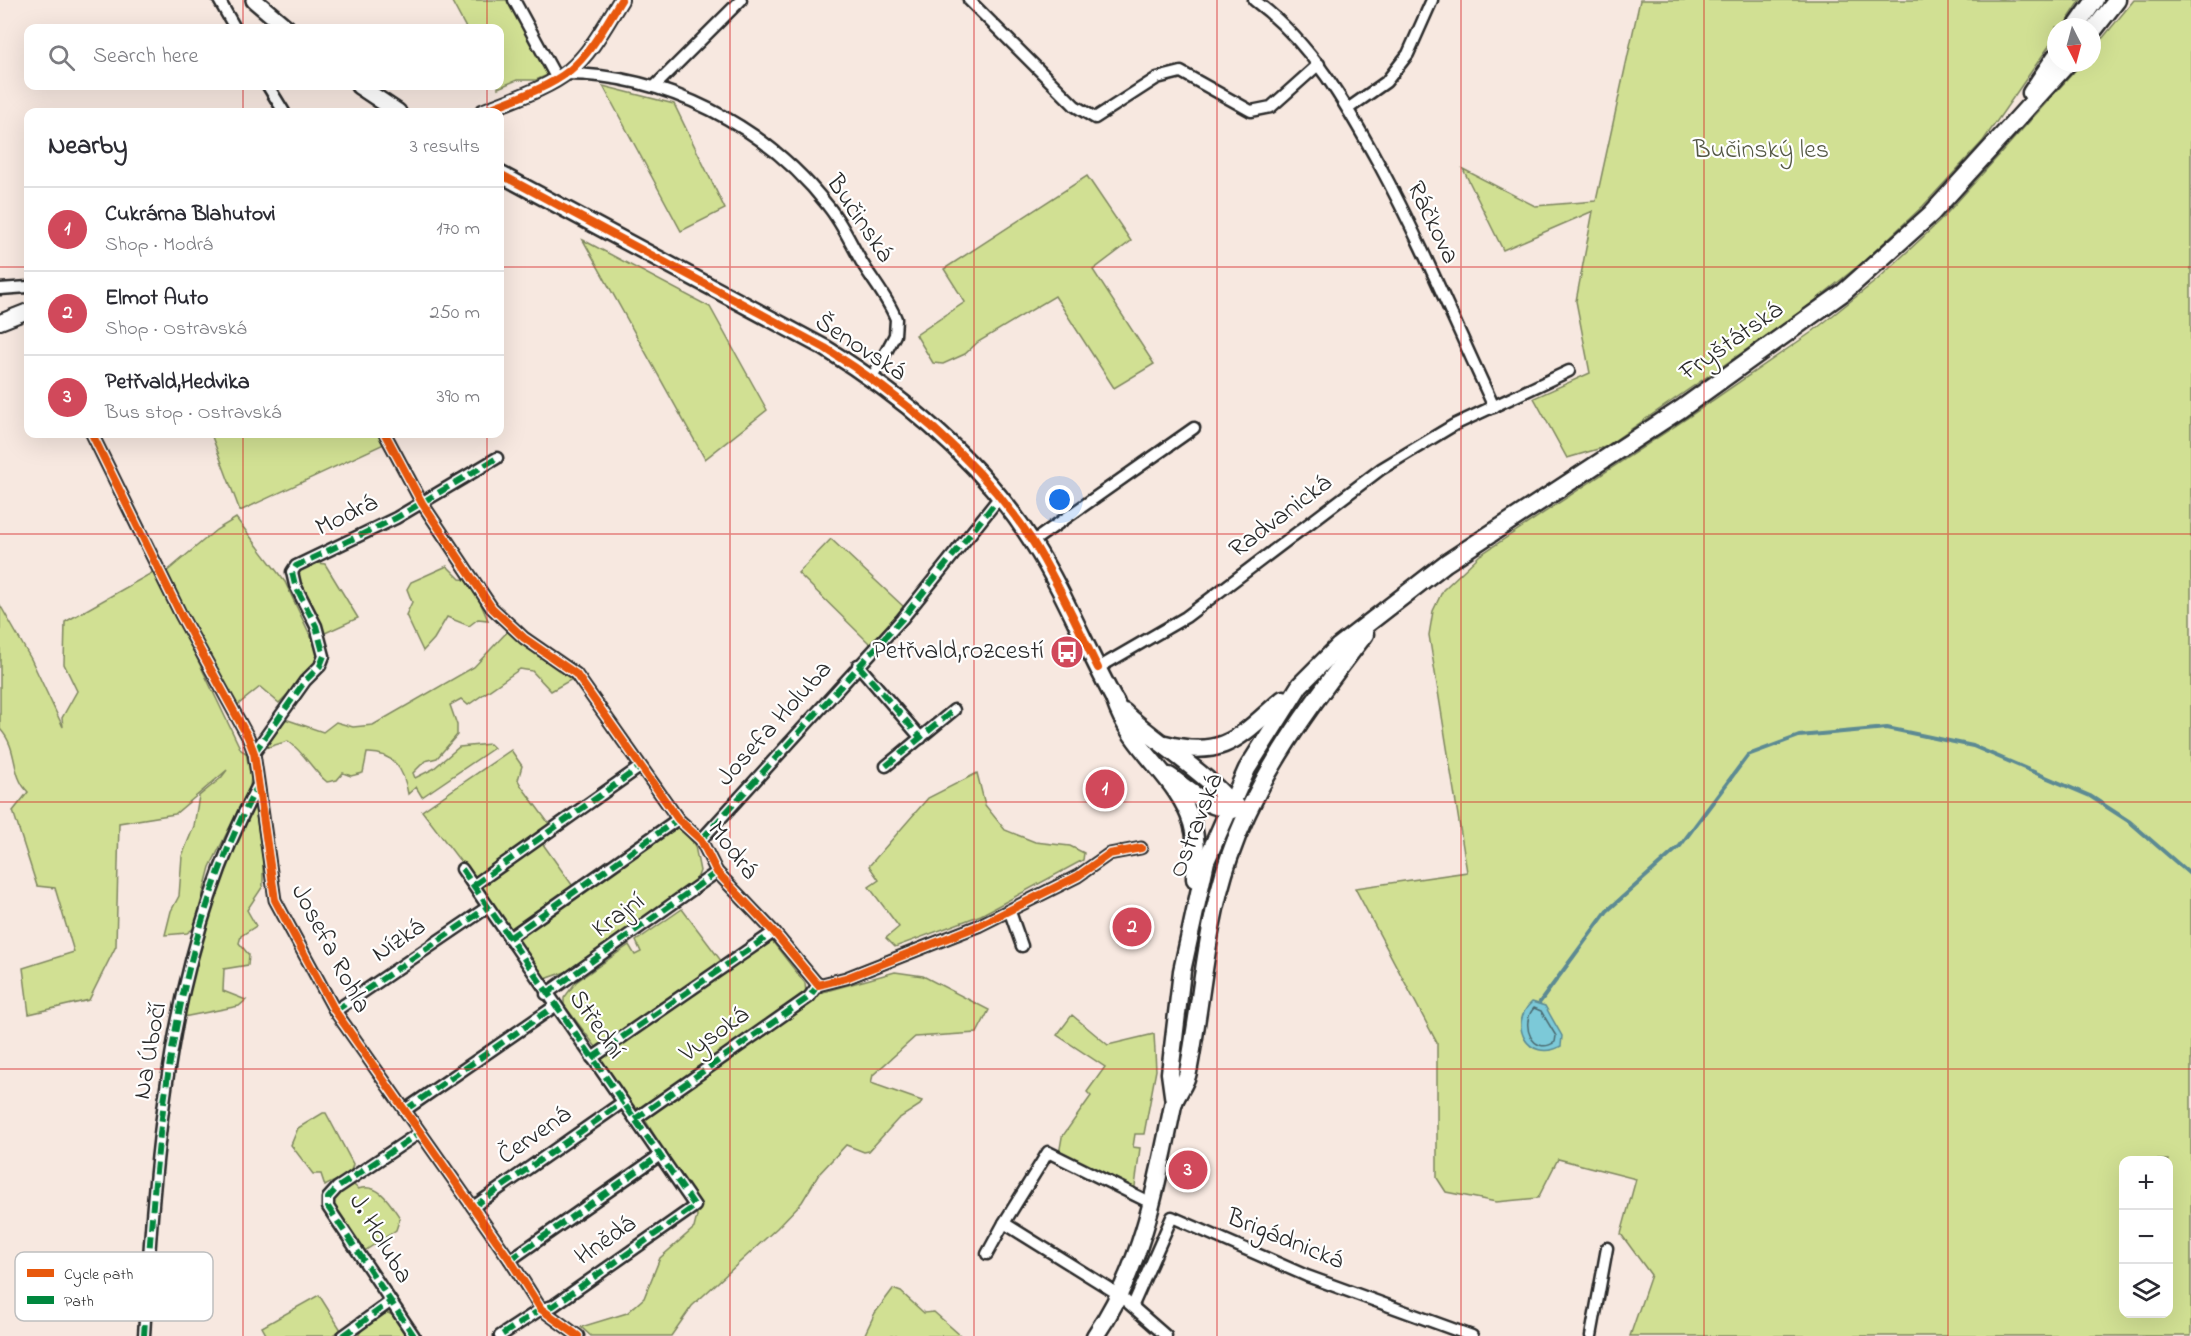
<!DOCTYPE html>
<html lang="en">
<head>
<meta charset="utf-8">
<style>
  :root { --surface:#fff; --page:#f2f2f3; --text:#2b2b33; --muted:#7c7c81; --line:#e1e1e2; --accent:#d1495b }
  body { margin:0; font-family:"Indie Flower",sans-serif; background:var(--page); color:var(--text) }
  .controls { position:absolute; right:18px; bottom:18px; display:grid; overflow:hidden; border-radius:12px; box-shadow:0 6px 24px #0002 }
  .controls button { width:54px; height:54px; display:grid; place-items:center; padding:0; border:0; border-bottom:2px solid var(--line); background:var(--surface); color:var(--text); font:30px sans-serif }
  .compass { position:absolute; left:2047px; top:18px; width:54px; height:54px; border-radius:50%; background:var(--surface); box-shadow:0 6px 24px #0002; rotate:174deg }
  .you { position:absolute; left:1060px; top:500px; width:21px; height:21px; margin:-15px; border:4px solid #fff; border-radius:50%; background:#1a73e8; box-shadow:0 0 0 9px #1a73e833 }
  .badge { display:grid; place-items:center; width:39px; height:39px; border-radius:50%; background:var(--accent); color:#fff; font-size:20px; font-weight:700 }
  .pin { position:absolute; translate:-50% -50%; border:3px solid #fff; box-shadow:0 2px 6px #0006 }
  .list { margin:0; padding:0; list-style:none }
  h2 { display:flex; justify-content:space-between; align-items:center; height:78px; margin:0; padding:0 24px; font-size:26px }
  h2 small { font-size:20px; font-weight:400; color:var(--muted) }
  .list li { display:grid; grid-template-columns:39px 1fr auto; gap:18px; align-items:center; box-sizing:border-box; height:84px; padding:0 24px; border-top:2px solid var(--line) }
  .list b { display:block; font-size:22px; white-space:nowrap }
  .list p { margin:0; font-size:20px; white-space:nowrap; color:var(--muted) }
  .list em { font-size:20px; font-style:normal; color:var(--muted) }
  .icon { flex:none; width:33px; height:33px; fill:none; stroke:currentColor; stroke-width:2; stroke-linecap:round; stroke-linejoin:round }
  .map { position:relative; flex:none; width:2191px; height:1336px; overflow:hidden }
  .search { position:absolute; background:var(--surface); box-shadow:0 6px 24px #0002; left:24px; top:24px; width:480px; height:66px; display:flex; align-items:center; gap:15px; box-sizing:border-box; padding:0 21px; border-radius:12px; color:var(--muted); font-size:22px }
  .panel { position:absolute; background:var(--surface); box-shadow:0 6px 24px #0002; left:24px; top:108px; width:480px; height:330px; border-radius:12px }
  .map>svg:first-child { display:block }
  .green { fill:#d1e093; stroke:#7e865f; stroke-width:1.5; fill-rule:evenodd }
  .water { fill:#7bc9d8; stroke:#5b8a93; stroke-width:1.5 }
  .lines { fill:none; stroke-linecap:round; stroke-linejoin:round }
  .shore { stroke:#4b6a70; stroke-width:1.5 }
  .stream { stroke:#5b8a93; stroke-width:4 }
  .minor-casing { stroke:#2b2b2b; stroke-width:15 }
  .tertiary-casing { stroke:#2b2b2b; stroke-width:18 }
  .secondary-casing { stroke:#2b2b2b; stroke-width:20 }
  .primary-casing { stroke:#2b2b2b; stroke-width:21 }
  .minor { stroke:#fff; stroke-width:10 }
  .tertiary { stroke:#fff; stroke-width:14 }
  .secondary { stroke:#fff; stroke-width:15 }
  .primary { stroke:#fff; stroke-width:16 }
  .quiet { stroke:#00873e; stroke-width:6; stroke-dasharray:12 6; stroke-linecap:butt }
  .cycleway-casing { stroke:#fff; stroke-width:11 }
  .cycleway { stroke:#e8590c; stroke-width:8 }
  .grid { fill:none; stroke:#d62828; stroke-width:1.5; stroke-opacity:0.55 }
  .labels { text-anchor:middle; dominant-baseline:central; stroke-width:4.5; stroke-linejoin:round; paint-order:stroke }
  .park-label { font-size:26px; fill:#545845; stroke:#fff }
  .street-label { font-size:26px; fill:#2b2b2b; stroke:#fff }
  .poi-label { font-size:26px; fill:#2b2b2b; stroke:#fff; text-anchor:end }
  .key { fill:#fff; stroke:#bfbfbf; stroke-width:1.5 }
  .key-label { font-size:16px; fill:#2b2b2b }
</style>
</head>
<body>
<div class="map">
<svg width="2191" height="1336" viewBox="0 0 2191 1336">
  <rect width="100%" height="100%" fill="#f7e8e0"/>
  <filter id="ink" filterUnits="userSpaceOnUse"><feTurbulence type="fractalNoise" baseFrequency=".0167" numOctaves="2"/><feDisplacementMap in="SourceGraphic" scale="12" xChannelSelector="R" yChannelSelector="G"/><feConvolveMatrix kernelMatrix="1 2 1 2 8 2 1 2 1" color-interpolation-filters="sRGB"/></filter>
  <g filter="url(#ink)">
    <!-- green -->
    <g class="green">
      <polygon points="451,0 511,0 550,74 536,80 517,80 498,88 500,28 466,28"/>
      <polygon points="1640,0 2081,0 2063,27 2056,27 2056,36 1983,141 1923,206 1862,263 1798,314 1605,447 1567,458 1534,398 1590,373 1576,301 1593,211 1503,250 1463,169 1535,206 1596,201"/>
      <path d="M2134 0H2191V1336H1630L1651 1275 1621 1234 1636 1179 1558 1159 1538 1198 1496 1202 1446 1192 1437 1178V1043L1355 888 1467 872 1429 635 1433 611 1443 590 1480 555 1687 418 1812 332 1877 280 1939 222 2082 63H2092V51ZM2124 1160H2168V1314H2124Z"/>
      <polygon points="603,86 674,104 725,209 681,231"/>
      <polygon points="1087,176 1131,241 1093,270 1154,364 1114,388 1055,296 978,342 965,354 943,364 933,363 916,335 965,302 944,269"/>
      <polygon points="583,240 710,307 767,410 705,459"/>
      <polygon points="211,434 379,434 384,444 240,511"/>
      <polygon points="236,518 285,582 318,652 313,668 279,703 260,687 235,707 165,573 216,530"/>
      <polygon points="831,539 904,607 870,644 798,573"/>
      <polygon points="317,563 325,564 358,618 323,634 296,578 300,569"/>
      <polygon points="447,566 460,579 470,580 488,620 478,619 469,626 447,617 434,639 423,651 406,615 412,602 407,589 411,582"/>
      <path d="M155 571 241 750 246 753 251 777 250 786 210 867 194 928 187 933 165 935 171 911 179 896 182 856 194 826 199 796 221 778 227 770 175 814 119 823 116 946 89 1000 29 1014 23 968 74 952 55 888 37 886 13 811 28 792C10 774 19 749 0 729V605L31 659 63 727 62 718 77 691 64 664 65 622Z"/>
      <path d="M508 631 574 678 551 691 532 671 520 669 468 705 461 699 450 705 457 725V735L437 758 425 761 413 773 415 778 433 769 459 747 490 744 494 748 422 797 416 787 408 794C404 770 394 752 367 753L363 773 351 776 343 773 337 780 327 782C312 770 304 752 288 741L265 748 282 718 323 732 336 722 353 727 373 725 474 667Z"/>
      <polygon points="511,750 522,766 518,780 522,787 550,825 473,878 422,811"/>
      <polygon points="977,773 985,805 1005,830 1035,842 1070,846 1084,853 1083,860 981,915 895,947 886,938 899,927 869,887 879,880 869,866 928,798"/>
      <polygon points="254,802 263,860 263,886 247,910 256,926 241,936 239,943 249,955 248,965 224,969 223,991 246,1000 239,1006 183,1017 199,947 228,855"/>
      <polygon points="679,824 695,846 700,871 694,886 634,924 571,970 545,979 515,940"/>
      <polygon points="540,840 575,889 511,930 480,886"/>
      <polygon points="682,909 722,962 603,1047 596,1047 564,1005 564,998 576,982 629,945 635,955 641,952 636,941"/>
      <polygon points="766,941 772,941 805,983 806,993 641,1109 634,1107 600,1058"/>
      <polygon points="895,972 923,976 989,1010 977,1033 915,1037 873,1075 871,1083 922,1101 920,1105 898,1119 869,1151 864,1152 846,1145 819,1174 802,1202 777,1228 692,1306 671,1336 591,1336 581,1327 627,1313 644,1298 660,1258 694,1228 697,1216 696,1208 669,1166 670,1161 644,1118 823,992"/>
      <polygon points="1072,1015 1108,1045 1154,1034 1156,1070 1144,1134 1135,1134 1133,1147 1140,1148 1134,1194 1059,1154 1062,1137 1091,1096 1087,1092 1105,1067 1057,1035"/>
      <path d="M323 1113H326L353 1164C351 1178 336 1179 325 1186L321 1174H313L291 1145 298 1128Z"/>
      <path d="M353 1184 358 1189C379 1182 390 1203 400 1218L396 1230 363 1252 331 1207 332 1197Z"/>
      <polygon points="893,1289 901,1292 924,1313 934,1312 961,1336 864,1336 875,1313"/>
      <polygon points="319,1295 341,1330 331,1336 267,1336 262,1327"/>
      <path d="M388 1313 394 1316 409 1336H358C364 1325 376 1316 388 1313Z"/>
    </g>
    <!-- water -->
    <path class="water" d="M1532 1002 1545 1006 1562 1036 1561 1046C1528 1064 1507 1024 1532 1002Z"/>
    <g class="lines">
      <!-- shore -->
      <path class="shore" d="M1534 1008 1541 1011 1556 1036 1555 1042C1533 1057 1519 1024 1534 1008Z"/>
      <!-- stream -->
      <polyline class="stream" points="1540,1002 1607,911 1680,846 1748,755 1799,736 1887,728 1973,746 2090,796 2130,822 2191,875"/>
      <!-- minor casing -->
      <g class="minor-casing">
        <g id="minor">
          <polyline points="219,0 235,28"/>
          <polyline points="514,0 557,79"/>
          <polyline points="969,0 1075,106 1095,118 1157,78 1181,72 1251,111 1271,107 1319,64"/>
          <path d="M1254 0C1312 43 1346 104 1380 166 1422 244 1456 326 1494 407"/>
          <path d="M564 74C666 74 766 126 828 206 842 223 850 242 861 261 872 280 888 298 896 319L895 335 872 378"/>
          <polyline points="268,86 284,112"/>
          <polyline points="655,86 741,0"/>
          <polyline points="1349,108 1386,82 1408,54 1432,0"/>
          <polyline points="0,289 28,287"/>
          <polyline points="92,434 181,615 248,737 254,753 275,900 335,1011 510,1260 541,1309 578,1336"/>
          <polyline points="385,434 422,503 492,608 524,638 576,674 678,819 701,840 717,872 774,932 818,985 846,978 978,926 1078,876 1109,854 1141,848"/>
          <polyline points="1032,542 1194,428"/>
          <polyline points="858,665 921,738"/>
          <polyline points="1098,668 1186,617 1381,469 1454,425 1569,371"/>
          <polyline points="254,753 305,681 320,666 324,656 316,626 295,585 292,572 296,566 396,518 497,458"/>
          <polyline points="886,766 954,710"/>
          <polyline points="701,840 902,619 999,498"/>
          <polyline points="462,869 695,1206 553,1306 541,1309 500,1336"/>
          <polyline points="474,885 640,767"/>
          <polyline points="1010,912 1022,946"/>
          <polyline points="509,938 678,819"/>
          <polyline points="546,994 717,872"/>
          <polyline points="335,1011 488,907"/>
          <polyline points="592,1058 774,932"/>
          <polyline points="405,1110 555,1006"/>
          <polyline points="635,1119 809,997 818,985"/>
          <polyline points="1153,1204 1048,1152 1004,1223 1118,1294 1166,1336"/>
          <polyline points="473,1207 623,1102"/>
          <polyline points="987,1254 1004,1223"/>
          <polyline points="510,1260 660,1155"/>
          <polyline points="1133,1305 1172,1217 1307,1276 1472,1336"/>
          <path d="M144 1336C155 1150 168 954 257 787"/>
          <polyline points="343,1336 390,1302"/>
          <polyline points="414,1336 328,1207 328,1198 337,1188 419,1133"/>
          <polyline points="1591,1336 1607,1248"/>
        </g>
      </g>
      <!-- tertiary casing -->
      <g class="tertiary-casing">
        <g id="tertiary">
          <path d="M482 112C510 100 545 90 569 71 591 53 606 24 621 0"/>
          <polyline points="0,322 28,311"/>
        </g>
      </g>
      <!-- secondary casing -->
      <g class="secondary-casing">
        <g id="secondary">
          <polyline points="254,0 287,28"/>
          <polyline points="359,86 398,112"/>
          <path d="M500 174 825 348C905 398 982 462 1033 543 1065 593 1086 649 1115 701"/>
        </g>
      </g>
      <!-- primary casing -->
      <g class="primary-casing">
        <g id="primary">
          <polyline points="2076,27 2095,0"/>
          <polyline points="2092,32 2117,0"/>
          <polyline points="2031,93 2056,56"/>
          <path d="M1115 701C1131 750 1178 777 1192 823 1198 842 1195 860 1195 879"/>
          <path d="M1124 712C1144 734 1230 789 1233 810"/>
          <path d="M1165 744C1225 760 1241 735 1283 699"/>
          <path d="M1169 776C1187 788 1214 816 1236 805"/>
          <polyline points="1174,1102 1170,1073 1182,971 1206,861 1247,769 1300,685 1339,646 1446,563 1681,409 1844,292 1931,214 2068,63"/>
          <path d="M1095 1336C1142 1268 1157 1185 1173 1105 1176 1094 1186 1084 1188 1072 1202 1001 1205 928 1229 858 1258 774 1311 704 1365 634"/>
        </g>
      </g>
      <!-- minor -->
      <use href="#minor" class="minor"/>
      <!-- tertiary -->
      <use href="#tertiary" class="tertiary"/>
      <!-- secondary -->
      <use href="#secondary" class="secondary"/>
      <!-- primary -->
      <use href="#primary" class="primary"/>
      <!-- quiet -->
      <g class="quiet">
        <polyline points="858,665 921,738"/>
        <polyline points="254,753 305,681 320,666 324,656 316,626 295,585 292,572 296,566 396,518 497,458"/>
        <polyline points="886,766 954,710"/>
        <polyline points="701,840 902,619 999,498"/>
        <polyline points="462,869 695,1206 553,1306 541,1309 500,1336"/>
        <polyline points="474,885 640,767"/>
        <polyline points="509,938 678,819"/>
        <polyline points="546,994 717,872"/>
        <polyline points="335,1011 488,907"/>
        <polyline points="592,1058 774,932"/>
        <polyline points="405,1110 555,1006"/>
        <polyline points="635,1119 809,997 818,985"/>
        <polyline points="473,1207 623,1102"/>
        <polyline points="510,1260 660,1155"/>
        <path d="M144 1336C155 1150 168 954 257 787"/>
        <polyline points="343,1336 390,1302"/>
        <polyline points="414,1336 328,1207 328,1198 337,1188 419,1133"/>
      </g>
      <!-- cycleway casing -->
      <g class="cycleway-casing">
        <g id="cycleway">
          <path d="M482 112C510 100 545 90 569 71 591 53 606 24 621 0"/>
          <path d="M500 174 825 348C905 398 981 462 1033 542 1058 582 1077 626 1098 668"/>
          <polyline points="92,434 181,615 248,737 254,753 275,900 335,1011 510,1260 541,1309 578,1336"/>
          <polyline points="385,434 422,503 492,608 524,638 576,674 678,819 701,840 717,872 774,932 818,985 846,978 978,926 1078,876 1109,854 1141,848"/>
        </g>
      </g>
      <!-- cycleway -->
      <use href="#cycleway" class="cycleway"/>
    </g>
  </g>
  <!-- grid -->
  <path class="grid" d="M243 0V28M487 0V28M730 0V1336M974 0V1336M1217 0V1336M1461 0V1336M1704 0V1336M1948 0V1336M243 86V112M487 86V112M0 267H28M500 267H2191M243 434V1336M487 434V1336M0 534H2191M0 802H2191M0 1069H2191"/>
  <!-- icons -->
  <defs>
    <g id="bus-disc" transform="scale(1.725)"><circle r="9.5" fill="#d1495b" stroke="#fff"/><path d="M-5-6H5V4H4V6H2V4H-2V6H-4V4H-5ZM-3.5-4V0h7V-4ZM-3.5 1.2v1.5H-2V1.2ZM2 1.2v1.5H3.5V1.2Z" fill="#fff"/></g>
  </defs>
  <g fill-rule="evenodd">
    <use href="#bus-disc" x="1067" y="652"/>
  </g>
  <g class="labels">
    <!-- park labels -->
    <g class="park-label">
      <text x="1761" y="151">Bučinský les</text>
    </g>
    <!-- street labels -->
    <g class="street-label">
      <text transform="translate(859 219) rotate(56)">Bučinská</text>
      <text transform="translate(1432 223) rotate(64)">Ráčkova</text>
      <text transform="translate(1732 342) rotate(-35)">Fryštátská</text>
      <text transform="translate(860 348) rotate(33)">Šenovská</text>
      <text transform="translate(347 516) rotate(-26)">Modrá</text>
      <text transform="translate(1281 517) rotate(-37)">Radvanická</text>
      <text transform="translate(775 724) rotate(-48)">Josefa Holuba</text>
      <text transform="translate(1197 826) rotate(-69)">Ostravská</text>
      <text transform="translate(732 851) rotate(52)">Modrá</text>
      <text transform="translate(619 916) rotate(-36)">Krajní</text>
      <text transform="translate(399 941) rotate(-34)">Nízká</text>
      <text transform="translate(330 949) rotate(62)">Josefa Rohla</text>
      <text transform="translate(596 1025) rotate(55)">Střední</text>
      <text transform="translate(715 1035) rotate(-35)">Vysoká</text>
      <text transform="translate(151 1051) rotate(-80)">Na Úbočí</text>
      <text transform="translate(535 1136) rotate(-35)">Červená</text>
      <text transform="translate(380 1239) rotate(59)">J. Holuba</text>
      <text transform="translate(1285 1240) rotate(22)">Brigádnická</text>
      <text transform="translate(606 1241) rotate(-35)">Hnědá</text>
    </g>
    <!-- poi labels -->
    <g class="poi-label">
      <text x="1044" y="652">Petřvald,rozcestí</text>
    </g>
  </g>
  <!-- legend -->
  <rect x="15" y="1252" width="198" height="69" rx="9" class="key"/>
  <rect x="27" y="1269" width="27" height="8" fill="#e8590c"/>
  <rect x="27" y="1296" width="27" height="8" fill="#00873e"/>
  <g class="key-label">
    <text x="64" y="1279">Cycle path</text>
    <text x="64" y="1306">Path</text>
  </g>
</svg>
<div class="controls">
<button>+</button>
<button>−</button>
<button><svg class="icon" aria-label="layers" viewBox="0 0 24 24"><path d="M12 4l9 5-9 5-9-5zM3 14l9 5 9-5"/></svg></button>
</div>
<svg class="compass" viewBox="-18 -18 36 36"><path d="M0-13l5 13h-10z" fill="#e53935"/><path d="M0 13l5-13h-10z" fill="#7c7c81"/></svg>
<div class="you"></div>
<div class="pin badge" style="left:1105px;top:789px">1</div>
<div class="pin badge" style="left:1132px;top:927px">2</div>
<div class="pin badge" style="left:1188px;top:1170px">3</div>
<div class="search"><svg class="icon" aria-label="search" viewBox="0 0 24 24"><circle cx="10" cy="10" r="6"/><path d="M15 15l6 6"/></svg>Search here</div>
<section class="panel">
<h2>Nearby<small>3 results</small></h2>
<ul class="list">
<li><span class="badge">1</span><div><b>Cukrárna Blahutovi</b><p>Shop · Modrá</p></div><em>170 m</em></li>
<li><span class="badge">2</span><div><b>Elmot Auto</b><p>Shop · Ostravská</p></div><em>250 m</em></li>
<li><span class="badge">3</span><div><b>Petřvald,Hedvika</b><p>Bus stop · Ostravská</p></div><em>390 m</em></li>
</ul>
</section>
</div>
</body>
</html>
